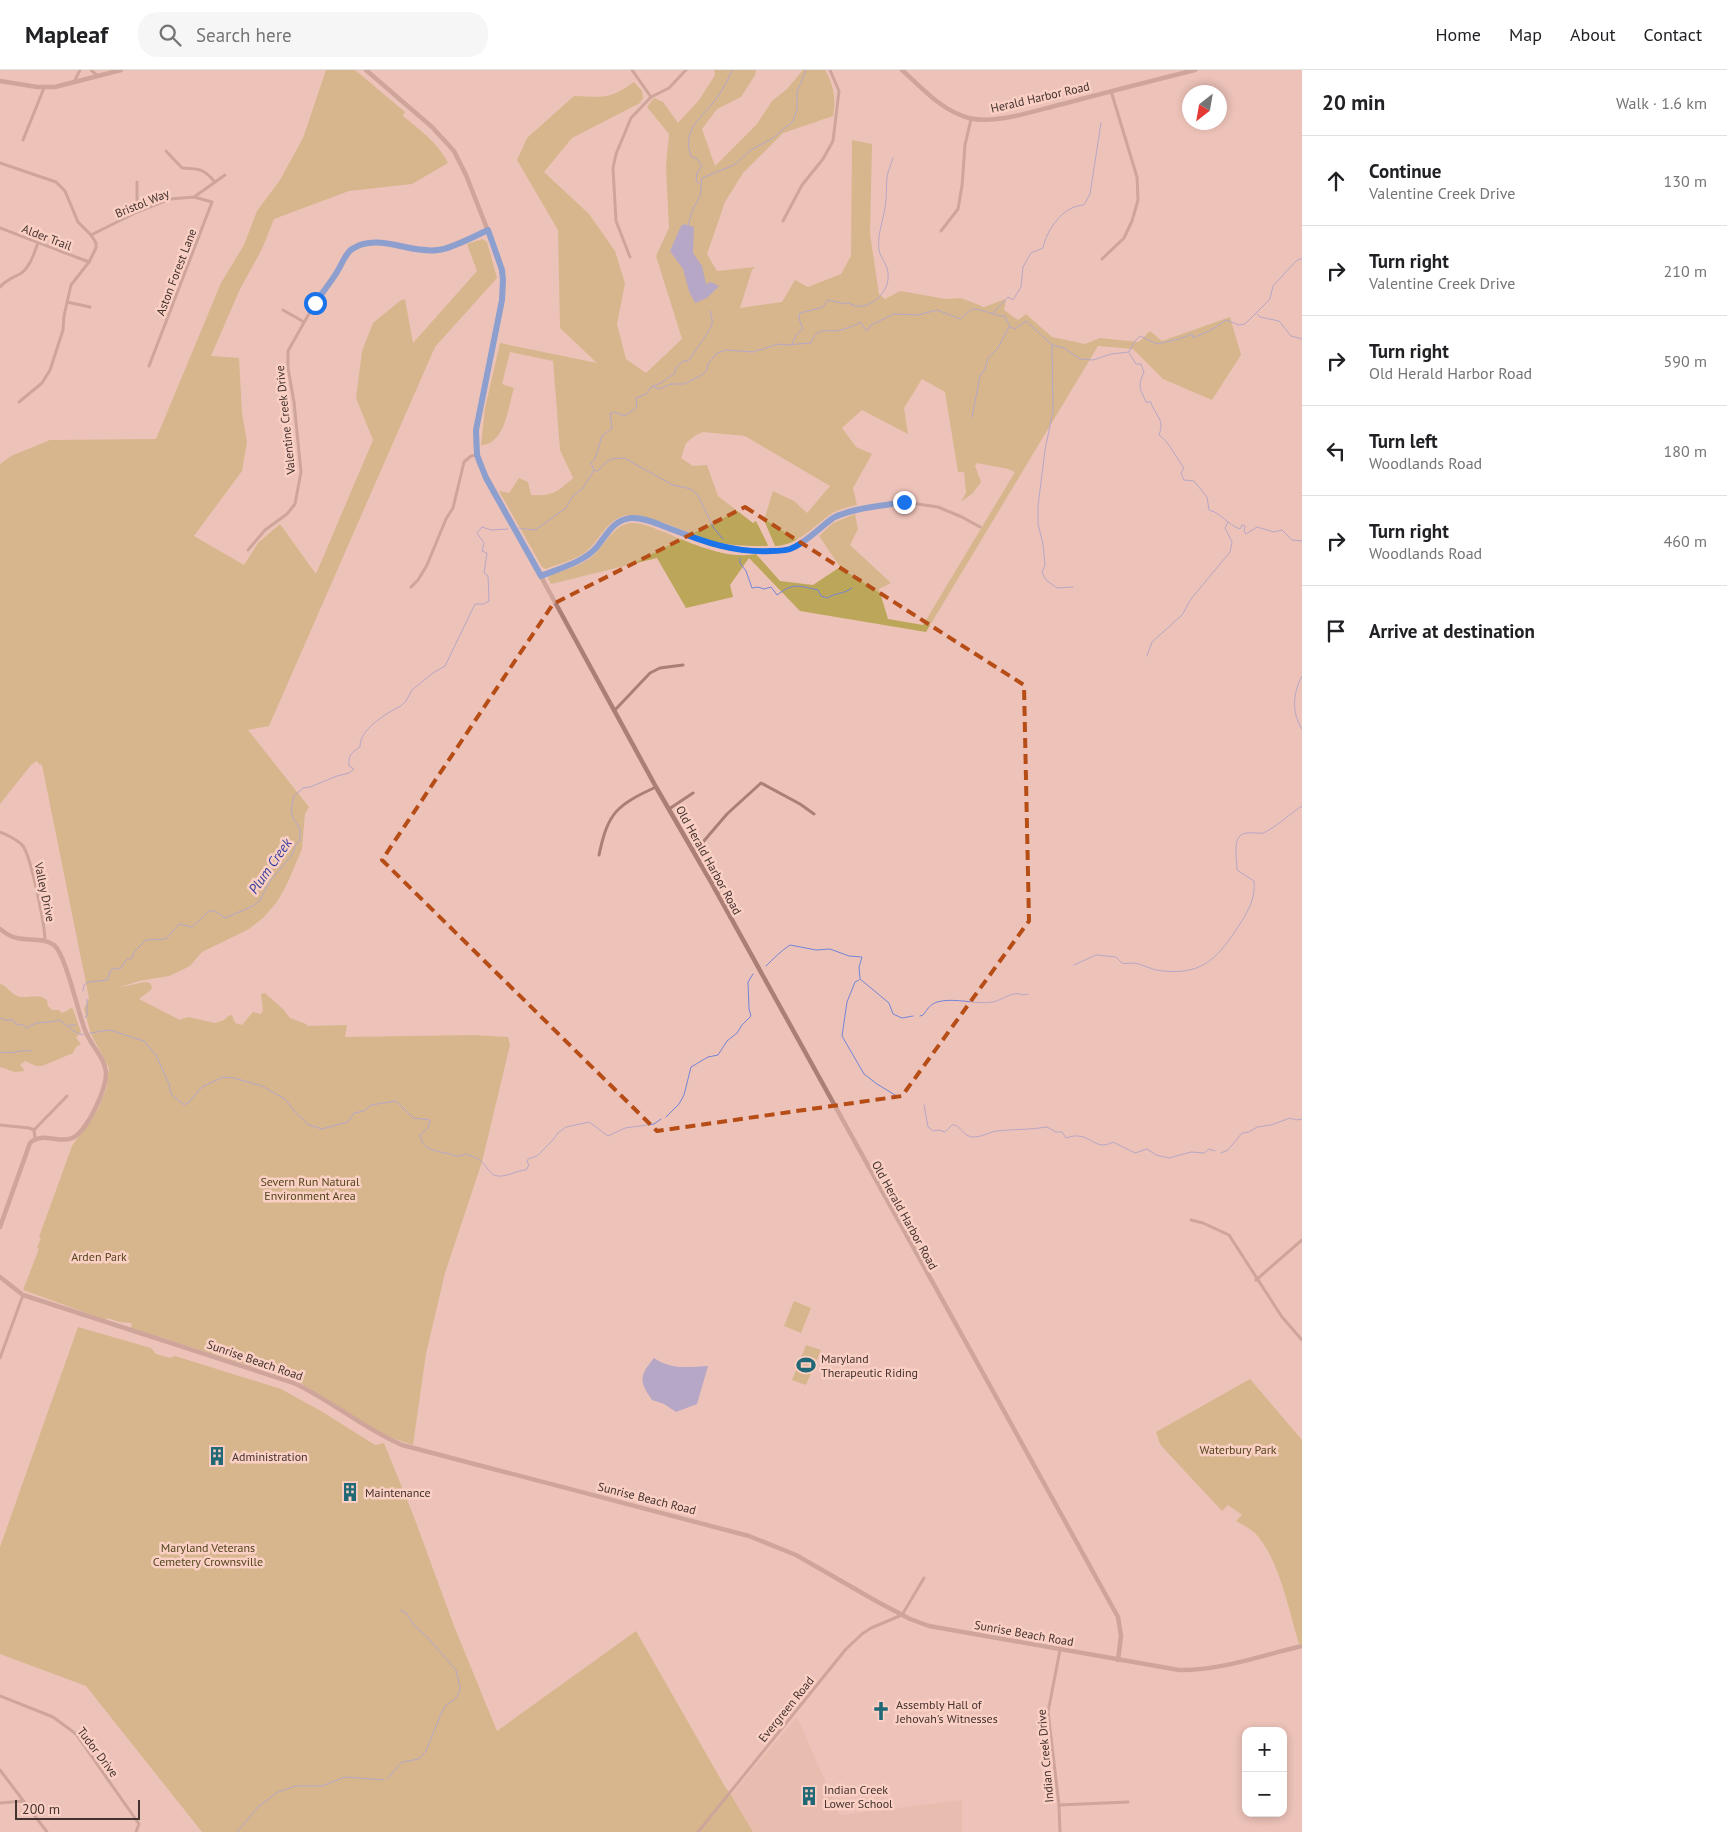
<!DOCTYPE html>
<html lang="en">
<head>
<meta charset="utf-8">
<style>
  :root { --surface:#fff; --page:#f6f6f6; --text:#202124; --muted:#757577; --line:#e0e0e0 }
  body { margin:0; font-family:"PT Sans",sans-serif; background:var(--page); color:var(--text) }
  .controls { position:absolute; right:15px; bottom:15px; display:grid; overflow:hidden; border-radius:10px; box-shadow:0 2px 8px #0003 }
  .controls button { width:45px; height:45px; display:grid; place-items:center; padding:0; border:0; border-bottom:1px solid var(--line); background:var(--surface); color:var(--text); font:25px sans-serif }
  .compass { position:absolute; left:1182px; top:15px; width:45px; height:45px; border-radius:50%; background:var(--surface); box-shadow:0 2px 8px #0003; rotate:211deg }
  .scale { position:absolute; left:15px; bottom:12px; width:125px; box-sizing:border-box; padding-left:5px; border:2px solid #43322e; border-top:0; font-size:14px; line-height:18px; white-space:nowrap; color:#43322e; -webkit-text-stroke:4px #facfc4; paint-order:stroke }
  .stop { position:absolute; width:15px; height:15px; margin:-11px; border:4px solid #1a73e8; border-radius:50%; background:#fff }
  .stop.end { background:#1a73e8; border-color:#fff; box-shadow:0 1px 5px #0008 }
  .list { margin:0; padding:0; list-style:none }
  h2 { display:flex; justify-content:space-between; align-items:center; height:65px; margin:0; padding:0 20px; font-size:21px }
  h2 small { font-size:16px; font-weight:400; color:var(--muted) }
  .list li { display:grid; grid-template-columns:32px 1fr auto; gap:15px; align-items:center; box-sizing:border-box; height:90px; padding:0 20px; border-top:1px solid var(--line) }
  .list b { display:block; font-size:19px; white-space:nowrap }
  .list p { margin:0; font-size:16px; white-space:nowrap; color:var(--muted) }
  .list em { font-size:16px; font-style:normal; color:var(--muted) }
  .icon { flex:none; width:28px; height:28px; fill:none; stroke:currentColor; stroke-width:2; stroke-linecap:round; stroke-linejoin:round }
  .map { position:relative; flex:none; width:1302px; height:1762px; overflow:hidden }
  header { display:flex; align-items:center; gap:30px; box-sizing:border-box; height:70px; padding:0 25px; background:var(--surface); border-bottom:1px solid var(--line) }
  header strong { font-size:24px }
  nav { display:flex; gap:28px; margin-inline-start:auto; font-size:18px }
  .search { width:350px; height:45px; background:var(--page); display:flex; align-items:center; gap:12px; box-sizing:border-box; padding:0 18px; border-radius:20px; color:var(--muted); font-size:19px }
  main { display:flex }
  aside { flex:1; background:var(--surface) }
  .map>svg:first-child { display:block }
  .built { fill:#e5b3a7 }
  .green { fill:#bca65a }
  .water { fill:#7485d8 }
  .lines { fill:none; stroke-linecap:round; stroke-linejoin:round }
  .stream { stroke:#7485d8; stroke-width:1 }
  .minor { stroke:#ab7f75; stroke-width:3 }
  .tertiary { stroke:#ab7f75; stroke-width:4.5 }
  .route { stroke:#1a73e8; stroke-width:6 }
  .marked { fill:none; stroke:#b64d16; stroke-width:4; stroke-dasharray:10 6; stroke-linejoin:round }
  .labels { text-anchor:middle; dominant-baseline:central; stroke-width:5; stroke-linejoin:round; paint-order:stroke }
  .street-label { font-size:12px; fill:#43322e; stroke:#facfc4 }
  .park-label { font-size:12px; fill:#52461b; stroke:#facfc4 }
  .poi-label { font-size:12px; fill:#43322e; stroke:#facfc4; text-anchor:start }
  .water-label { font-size:14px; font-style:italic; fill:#343c9d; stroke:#facfc4 }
</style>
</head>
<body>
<header>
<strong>Mapleaf</strong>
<div class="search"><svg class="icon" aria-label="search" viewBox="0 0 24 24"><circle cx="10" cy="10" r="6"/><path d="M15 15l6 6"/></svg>Search here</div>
<nav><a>Home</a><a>Map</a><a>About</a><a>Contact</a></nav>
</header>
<main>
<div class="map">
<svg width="1302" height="1762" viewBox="0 0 1302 1762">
  <rect width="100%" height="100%" fill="#edc2b8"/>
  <!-- built -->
  <polygon class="built" points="797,1647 840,1745 962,1730 962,1762 753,1762 731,1725"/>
  <!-- green -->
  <g class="green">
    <path d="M326 0H355L405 42 403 46C420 60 438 73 448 93L412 114 349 121 274 149 262 179 240 219 211 286 239 288 242 343 247 372 242 401 194 466 244 495 258 473 280 454 316 504 373 370 356 328 362 281 373 253 401 230 405 229 413 273 477 201 467 174 482 169 487 172 497 208 435 277 269 656 248 660 309 737 305 744 302 779 287 814 277 832 263 848 249 859 202 882 190 896 180 901 169 906 139 911 117 918 145 912 150 913 152 917 151 920 139 929 180 950 188 947 215 953 224 950 228 946 232 945 235 953 242 955 253 942 260 944 263 941 261 924 265 923 283 939 290 948 306 954 307 956 347 955 345 967 474 965 508 967 510 975 482 1092 445 1203 426 1284 413 1375 386 1366 295 1310 131 1258 132 1253 120 1252 107 1248 106 1250 23 1220 39 1179 37 1178 41 1168 39 1167 72 1076 98 1039 107 1017 109 998 91 964 84 939 89 928 42 695 39 694 37 691 31 695 0 734V394L11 386 50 370 156 369 221 213 244 175 257 141 280 110 303 68Z"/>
    <path d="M714 0H756L755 5 741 27 717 39 702 59 715 96 757 54 772 31 787 19 803 0H825C834 15 836 29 833 46L783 63 743 103 725 132 707 184 717 201 755 197 752 200 740 238 782 232 795 210 808 217 841 204 851 186 852 70 872 74 870 164 879 224 885 229 900 221 946 229 961 228 984 237 1006 229 1004 240 1018 250 1026 244 1052 267 1085 274 1100 268 1139 272 1150 261 1162 271 1230 247 1241 285 1212 330 1163 309 1133 279 1098 276 926 562 800 541 749 488 730 515 733 527 686 538 657 488 551 514 548 509 550 505C562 501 577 497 589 489 604 479 611 455 631 453 643 452 653 458 664 462 690 473 727 490 756 484L780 511 813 515 840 497 819 466 833 453 855 444 858 459 850 475 891 513 879 519 888 549 923 555 1015 402 1008 399 977 393 975 396 981 412 973 423 961 432 966 423 964 402H958L945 322 922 309 904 338 908 364 862 340 842 358 856 377 872 384 853 418 857 435C848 437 839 439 831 444 814 456 797 476 775 476L764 450 773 421 794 431 807 443 830 416 745 366 703 362 696 365 686 373 681 388 693 396 707 395 718 426 753 453 756 451 768 475 767 476C751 476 736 476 721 473 697 469 644 439 623 446 605 453 601 468 588 480 577 490 560 493 546 499L542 497 499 421 509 423 519 408 528 412 531 425C553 426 556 423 573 408L560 380 553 291 510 282 502 314 514 318C508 337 505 375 481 375L485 338 500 273 597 293 560 258 558 160 517 90 527 68 574 26C603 27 609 30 634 12L642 21 643 28 640 33 572 68 544 102 589 144 615 181 625 213 617 254 626 289 646 303 682 269 656 186 669 158 666 96 669 64 647 37 654 28 663 32 678 53 699 30 715 5Z"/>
    <path d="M0 914C8 916 11 925 20 927 30 928 38 923 47 930L48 936 52 940H59L62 943 65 942 71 938 73 939 81 962 76 968 81 974 76 977 73 983 42 996H36L25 991 20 995 25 1001 15 1002 0 997Z"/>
    <polygon points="794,1231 811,1238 801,1263 784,1256"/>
    <polygon points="78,1257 151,1278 156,1284 170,1288 175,1286 281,1319 321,1341 375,1375 384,1373 414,1447 454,1556 497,1661 636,1561 724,1715 731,1725 753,1762 202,1762 86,1616 0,1584 0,1477"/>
    <polygon points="806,1275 821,1280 806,1315 792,1310"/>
    <path d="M1250 1309 1302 1370V1573L1299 1574C1289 1541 1279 1489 1256 1464 1251 1459 1243 1455 1236 1451L1242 1445 1228 1435 1222 1441 1167 1382 1160 1374 1156 1362Z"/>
  </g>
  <!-- water -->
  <g class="water">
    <polygon points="684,154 694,157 693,183 702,196 706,214 711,212 719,216 707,228 695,233 689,221 683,199 670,181 681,156"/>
    <path d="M654 1288C671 1300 689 1297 708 1296L697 1334 676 1342 664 1334 652 1330C639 1311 639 1306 654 1288Z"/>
  </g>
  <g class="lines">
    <!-- stream -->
    <g class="stream">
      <path d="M700 114 696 111 697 103 702 96 697 89 691 86C681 59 703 47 717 28 723 19 728 10 732 0"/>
      <polyline points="688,156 692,141 700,126 702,108 734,95 751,80 773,68 793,51 797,39 797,22 806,0"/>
      <path d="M993 243 1008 227 1013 230 1021 217 1023 197 1028 188 1031 183 1043 178C1047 159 1063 136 1084 135L1090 124 1101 53"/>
      <polyline points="1257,244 1260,247 1279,251 1291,266 1302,269"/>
      <path d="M792 274 797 264 803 259 799 249 800 243 823 237 828 230 846 234 849 233C865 244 887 225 888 209 890 196 880 188 879 180 877 165 883 151 885 138 887 127 886 117 887 107 888 101 891 94 893 88"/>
      <polyline points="1052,276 1053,341 1045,380 1038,436 1038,454 1043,474 1045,495 1042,502 1046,510 1057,518 1073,517"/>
      <path d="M1129 283 1136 294H1141L1144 302C1137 317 1140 318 1146 332H1151C1152 339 1162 349 1161 356 1161 359 1160 362 1159 365 1168 370 1177 389 1184 398L1181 403 1184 410 1194 411 1207 427 1209 440C1220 442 1228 455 1240 459L1242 455 1245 456 1244 461 1246 464 1257 457 1274 462 1282 460 1292 470 1302 471"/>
      <path d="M653 316 661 313 675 303 676 298 683 291H688C692 286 712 257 712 254 713 250 711 245 710 241"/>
      <polyline points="972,347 980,306 985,299 988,288 998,278 1009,257"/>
      <polyline points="594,400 598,401 605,393 611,389 624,388 673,415 691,419 698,425 713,457 723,469"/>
      <path d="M519 458 535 460 566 438 573 426 583 418 594 400 591 393 595 389 602 366 612 358 610 344 615 342 621 345H626L637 337 636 328 646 324 652 316 659 319 671 314H684L702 305 707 300 708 294 717 283 727 280 753 282 779 274 786 275 811 273C816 260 821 260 833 261 839 261 856 256 860 252L867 261 871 255 894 244 918 245 937 240 960 249 972 239C984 239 994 246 1005 246L1010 257 1015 259 1026 251 1052 275 1064 278 1080 289 1093 290 1111 284 1129 282 1135 271 1140 266 1157 274 1179 269 1192 264 1193 268 1213 259 1226 250 1239 255 1245 254 1270 229 1273 216 1296 191 1302 188"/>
      <path d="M740 489V493L746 501 752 518 758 517 764 519 771 517 777 525C794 512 799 516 818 520L821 526 827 528C835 523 844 524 852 518"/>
      <polyline points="1147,586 1152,572 1182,545 1191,529 1230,482 1232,472 1225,458 1228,452"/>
      <path d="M1302 606C1293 623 1291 642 1302 659"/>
      <path d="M1074 895 1096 885 1116 887 1122 893C1126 894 1130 893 1134 893 1141 894 1149 898 1156 900 1199 907 1216 891 1238 857 1247 843 1256 829 1254 811L1237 800C1237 788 1231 764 1247 763 1253 762 1258 764 1263 763 1274 759 1292 742 1302 736"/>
      <path d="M766 896C774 888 781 881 790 875L816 880 830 879 849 886 862 887 859 897 860 909 889 933 893 944 902 948 913 946"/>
      <polyline points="859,910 855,912 847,932 842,966 864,1004 877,1014 900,1028"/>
      <path d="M83 921 84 915 89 912 107 910 111 900 114 898 120 899 126 890 132 888 134 882 146 870 166 869 179 854 192 857 209 841H215L225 848 253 836 260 830 270 811 292 785 296 774 300 771V759L293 748 291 741 294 726 303 718 310 717 337 706 349 703 354 699 349 696C348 685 352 682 360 677 359 660 386 643 401 636L406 631 412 620 433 603 445 596 475 534H484L489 531 488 506 484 503 487 483 482 481 484 473 477 463 482 457 491 460 508 459"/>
      <path d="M920 946 923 945C928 939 929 935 937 932 955 927 976 935 993 932 1003 930 1013 920 1023 925L1028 924"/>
      <polyline points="85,947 87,946 87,929"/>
      <path d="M0 948 5 950H13L16 954 23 955 27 958C36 950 48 954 59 950 67 955 74 963 83 965"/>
      <polyline points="69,955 76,955"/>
      <path d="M90 963 110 960 144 971 156 985 169 1014 171 1024 184 1035 189 1032 202 1017 223 1007 234 1008 262 1016 285 1029 296 1043 309 1055 322 1059 348 1052 354 1043 364 1041 371 1035 396 1031 413 1048 430 1050 428 1058 420 1065C423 1080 433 1080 445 1083 454 1084 456 1089 465 1084 472 1086 478 1088 483 1093 488 1098 491 1106 498 1106 507 1107 518 1100 526 1100L529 1095 527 1092 528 1089 537 1086 552 1071 558 1063 566 1057 589 1052 608 1066 625 1058 654 1054 661 1049"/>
      <path d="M0 982C14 985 19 979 32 981"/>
      <path d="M924 1035 928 1057 933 1061 939 1060 945 1062 952 1055H955C963 1059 964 1067 974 1067 982 1067 989 1062 997 1061 1014 1059 1030 1060 1047 1057L1056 1062H1062L1066 1068C1091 1059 1093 1083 1113 1072L1135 1083 1147 1079 1156 1085 1169 1088 1191 1082 1204 1083 1209 1079 1215 1081"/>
      <polyline points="666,1047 679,1034 684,1025 691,997 708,987 718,985 727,971 737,963 742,955 751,946 749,939 748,912 753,904"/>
      <polyline points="1221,1083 1228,1080 1242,1063 1249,1062 1257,1057 1271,1055 1290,1048 1296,1050 1302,1049"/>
      <polyline points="388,1708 402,1692 419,1689 426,1681 441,1644 446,1635 455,1629 459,1623 460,1617 456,1600 428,1568 414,1555 406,1543 400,1540"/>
      <polyline points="237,1762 259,1736 278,1722 296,1716 322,1716 345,1707 384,1710"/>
    </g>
    <!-- minor -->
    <g class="minor">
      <polyline points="91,0 98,6"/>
      <polyline points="632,0 651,27"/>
      <polyline points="74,12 80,0"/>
      <polyline points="23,70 44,18"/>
      <path d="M166 81 182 98C200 99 203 98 215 112"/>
      <polyline points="0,93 56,112 65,121 78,152 91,165 96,173 96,178 89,192 71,215 64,246 63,260 50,300 42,313 19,332"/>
      <polyline points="137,112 137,142"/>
      <polyline points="783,151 802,115 823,89 833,71 839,21 830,0"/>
      <polyline points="0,158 89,192"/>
      <polyline points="941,161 958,139 962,116 965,75 971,49"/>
      <polyline points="91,165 137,142 170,129 194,127 225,105"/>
      <polyline points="630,187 616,151 613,98 616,84 631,48 651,27 669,18 686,0"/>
      <polyline points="1102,189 1124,168 1132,151 1138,130 1137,107 1111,21"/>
      <path d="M0 217C6 210 12 208 20 204 30 198 34 183 38 173"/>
      <polyline points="67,232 90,237"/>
      <polyline points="283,240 304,252"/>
      <polyline points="149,296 212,132 194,127"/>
      <polyline points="248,480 265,460 287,444 295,434 301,402 294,332 288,298 288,281 315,233 337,202 346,186 351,180 364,173 382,172 413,180 439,180 488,160"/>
      <polyline points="541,506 583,489 595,479 612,457 621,450 632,448 646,450 709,474 744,481 790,479 813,464 834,448 845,443 904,432 938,437 962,447 980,457"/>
      <polyline points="411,517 418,510 427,495 446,449 453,438 464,392 471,386 477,385"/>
      <polyline points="615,640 650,603 660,598 683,595"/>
      <polyline points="669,739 693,723"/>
      <path d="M0 762C9 766 17 769 23 776 31 787 45 855 45 871"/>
      <polyline points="692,780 703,772 727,744 761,713 800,734 814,744"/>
      <path d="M599 785C608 742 617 735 656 717"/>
      <polyline points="0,1055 29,1058 34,1060"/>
      <polyline points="35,1068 34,1060 67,1026"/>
      <polyline points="1191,1150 1203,1153 1229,1165 1282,1247 1302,1270"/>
      <polyline points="1256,1210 1302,1170"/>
      <polyline points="0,1288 23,1225"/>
      <polyline points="0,1626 53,1647 76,1664 139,1754 136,1762"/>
      <polyline points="0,1700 47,1762"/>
      <polyline points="0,1733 23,1731"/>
      <polyline points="1059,1735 1128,1732"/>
      <polyline points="698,1762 846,1579 862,1564 871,1558 902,1545 924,1508"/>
      <polyline points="1060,1762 1059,1735 1048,1642 1060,1580"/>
    </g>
    <!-- tertiary -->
    <g class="tertiary">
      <polyline points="366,0 432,57 454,81 466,105 499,189 503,210 502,230 476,360 476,378 479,393 656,717 711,812 1118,1547 1121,1566 1118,1590"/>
      <path d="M902 0C922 18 942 41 969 48 996 55 1036 40 1063 34 1107 22 1151 11 1195 0"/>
      <polyline points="0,11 37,17 55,17 121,0"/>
      <path d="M0 859C5 863 10 867 17 868 29 871 43 867 54 875 66 885 78 943 85 960 90 975 106 988 106 1004 106 1020 89 1055 77 1065 63 1077 43 1060 30 1073L0 1157"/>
      <path d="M0 1207 23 1225 294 1313C332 1331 364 1359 402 1375L749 1466 796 1485 876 1531 910 1549 929 1556 1179 1600C1219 1601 1263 1585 1302 1576"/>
    </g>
  </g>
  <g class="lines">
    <!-- route -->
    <path class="route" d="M315 233C322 223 331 212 337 202 342 194 345 184 352 179 377 162 410 184 438 180 451 179 475 166 488 160L502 200 503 210 502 230 476 360 477 385 486 408 541 506C558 499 583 492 595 479 606 467 612 450 631 448 645 447 659 455 671 459 704 472 735 483 771 481 777 481 784 481 790 479 806 473 819 458 833 448 851 438 883 436 904 432"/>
  </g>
  <!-- marked area -->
  <path d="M0 0H1302V1762H0ZM745 437 1024 615 1029 851 902 1026 657 1061 382 790 553 534Z" fill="#edc2b8" fill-opacity=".55" fill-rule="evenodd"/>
  <path class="marked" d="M745 437 1024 615 1029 851 902 1026 657 1061 382 790 553 534Z"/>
  <!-- icons -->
  <defs>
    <g id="stadium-bare" transform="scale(1.5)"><path d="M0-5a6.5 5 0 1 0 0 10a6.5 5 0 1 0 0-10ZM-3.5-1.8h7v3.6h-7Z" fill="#206876" stroke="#facfc4" stroke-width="2.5" paint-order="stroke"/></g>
    <g id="building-bare" transform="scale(1.5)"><path d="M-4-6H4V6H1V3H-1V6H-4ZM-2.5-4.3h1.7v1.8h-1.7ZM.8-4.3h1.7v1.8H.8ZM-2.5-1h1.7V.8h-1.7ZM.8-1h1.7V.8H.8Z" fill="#206876" stroke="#facfc4" stroke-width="2.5" paint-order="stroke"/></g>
    <g id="church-bare" transform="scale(1.5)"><path d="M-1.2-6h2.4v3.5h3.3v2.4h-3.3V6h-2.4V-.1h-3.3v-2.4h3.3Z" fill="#206876" stroke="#facfc4" stroke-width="2.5" paint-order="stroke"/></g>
  </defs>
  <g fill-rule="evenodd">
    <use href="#stadium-bare" x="806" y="1295"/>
    <use href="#building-bare" x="217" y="1386"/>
    <use href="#building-bare" x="350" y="1422"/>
    <use href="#church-bare" x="881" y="1641"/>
    <use href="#building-bare" x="809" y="1726"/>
  </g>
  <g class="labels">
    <!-- street labels -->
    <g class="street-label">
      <text transform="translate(1040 27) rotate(-13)">Herald Harbor Road</text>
      <text transform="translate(142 133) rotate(-22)">Bristol Way</text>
      <text transform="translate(47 167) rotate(21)">Alder Trail</text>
      <text transform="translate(176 202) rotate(-69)">Aston Forest Lane</text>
      <text transform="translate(285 350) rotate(-96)">Valentine Creek Drive</text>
      <text transform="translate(709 790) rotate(61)">Old Herald Harbor Road</text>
      <text transform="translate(45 822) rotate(78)">Valley Drive</text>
      <text transform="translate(905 1145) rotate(61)">Old Herald Harbor Road</text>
      <text transform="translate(255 1290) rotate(19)">Sunrise Beach Road</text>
      <text transform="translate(647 1428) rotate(14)">Sunrise Beach Road</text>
      <text transform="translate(1024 1563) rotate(10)">Sunrise Beach Road</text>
      <text transform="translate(786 1639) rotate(-51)">Evergreen Road</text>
      <text transform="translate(98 1682) rotate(53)">Tudor Drive</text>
      <text transform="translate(1045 1686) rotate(-95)">Indian Creek Drive</text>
    </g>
    <!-- park labels -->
    <g class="park-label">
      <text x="310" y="1111">Severn Run Natural<tspan x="310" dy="14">Environment Area</tspan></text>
      <text x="99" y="1186">Arden Park</text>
      <text x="1238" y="1379">Waterbury Park</text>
      <text x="208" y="1477">Maryland Veterans<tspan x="208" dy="14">Cemetery Crownsville</tspan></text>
    </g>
    <!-- poi labels -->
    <g class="poi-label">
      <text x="821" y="1288">Maryland<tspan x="821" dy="14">Therapeutic Riding</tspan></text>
      <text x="232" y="1386">Administration</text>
      <text x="365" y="1422">Maintenance</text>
      <text x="896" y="1634">Assembly Hall of<tspan x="896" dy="14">Jehovah's Witnesses</tspan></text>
      <text x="824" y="1719">Indian Creek<tspan x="824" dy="14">Lower School</tspan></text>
    </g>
    <!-- water labels -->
    <g class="water-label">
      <text transform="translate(270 796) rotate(-55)">Plum Creek</text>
    </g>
  </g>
</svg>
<div class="controls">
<button>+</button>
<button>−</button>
</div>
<svg class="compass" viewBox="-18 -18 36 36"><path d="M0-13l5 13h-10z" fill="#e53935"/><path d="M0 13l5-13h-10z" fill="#757577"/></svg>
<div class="scale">200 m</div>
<div class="stop" style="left:315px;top:233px"></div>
<div class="stop end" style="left:904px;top:432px"></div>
</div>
<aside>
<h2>20 min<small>Walk · 1.6 km</small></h2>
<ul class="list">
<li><svg class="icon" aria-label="ahead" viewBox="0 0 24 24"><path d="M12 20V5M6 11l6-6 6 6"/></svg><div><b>Continue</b><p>Valentine Creek Drive</p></div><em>130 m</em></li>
<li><svg class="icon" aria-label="right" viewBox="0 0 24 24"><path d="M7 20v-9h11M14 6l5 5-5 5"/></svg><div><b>Turn right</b><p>Valentine Creek Drive</p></div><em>210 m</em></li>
<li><svg class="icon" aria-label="right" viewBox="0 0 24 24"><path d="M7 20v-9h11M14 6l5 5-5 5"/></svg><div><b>Turn right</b><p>Old Herald Harbor Road</p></div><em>590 m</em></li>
<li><svg class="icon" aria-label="left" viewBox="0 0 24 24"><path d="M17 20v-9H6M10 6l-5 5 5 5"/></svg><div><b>Turn left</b><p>Woodlands Road</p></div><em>180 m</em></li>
<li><svg class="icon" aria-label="right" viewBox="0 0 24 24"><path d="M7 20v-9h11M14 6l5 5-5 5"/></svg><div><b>Turn right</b><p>Woodlands Road</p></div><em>460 m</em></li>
<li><svg class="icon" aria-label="arrive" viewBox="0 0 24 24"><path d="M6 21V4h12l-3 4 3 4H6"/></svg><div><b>Arrive at destination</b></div></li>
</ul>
</aside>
</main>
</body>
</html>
